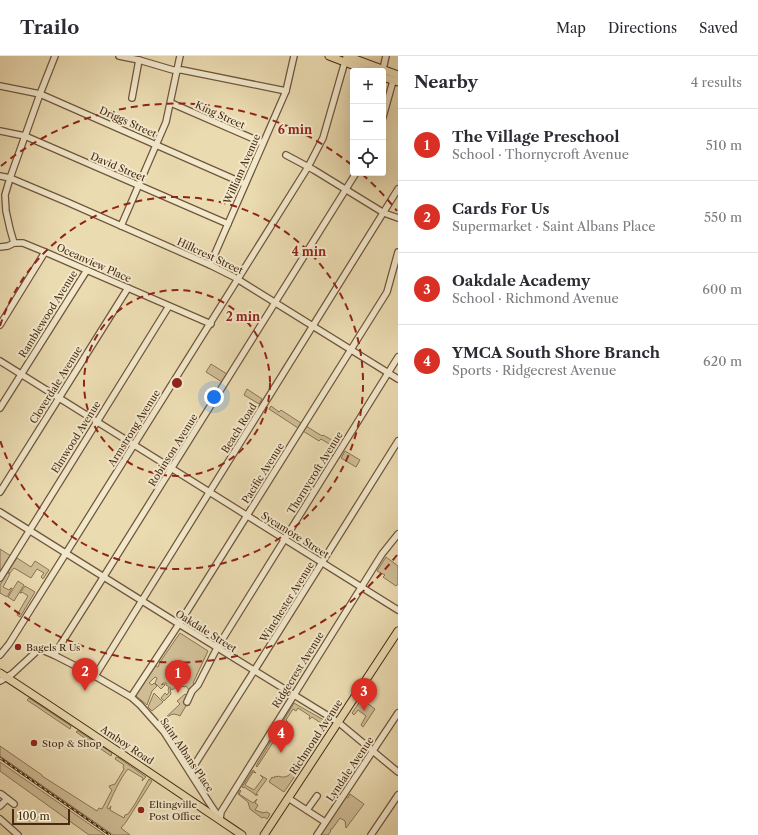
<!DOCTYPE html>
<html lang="en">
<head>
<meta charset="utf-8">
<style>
  :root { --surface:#fff; --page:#f7f7f7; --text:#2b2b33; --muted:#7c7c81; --line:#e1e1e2; --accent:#d93025 }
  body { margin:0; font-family:"Libre Caslon Text",serif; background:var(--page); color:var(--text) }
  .controls { position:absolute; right:12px; top:12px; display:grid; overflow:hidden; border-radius:4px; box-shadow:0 4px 16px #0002 }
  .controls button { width:36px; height:36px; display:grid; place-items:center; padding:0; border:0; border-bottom:1px solid var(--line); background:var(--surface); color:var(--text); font:20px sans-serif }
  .scale { position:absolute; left:12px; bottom:10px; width:58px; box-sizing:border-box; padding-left:4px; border:2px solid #462a14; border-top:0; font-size:11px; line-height:14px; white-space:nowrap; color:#462a14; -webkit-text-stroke:3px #f2e8cc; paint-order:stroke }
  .you { position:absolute; left:214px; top:341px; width:14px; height:14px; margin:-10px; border:3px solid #fff; border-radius:50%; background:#1a73e8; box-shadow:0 0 0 6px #1a73e833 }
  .badge { display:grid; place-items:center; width:26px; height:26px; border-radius:50%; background:var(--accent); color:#fff; font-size:13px; font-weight:700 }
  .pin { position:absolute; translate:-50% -33px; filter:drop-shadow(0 1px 2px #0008) }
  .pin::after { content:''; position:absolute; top:21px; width:14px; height:12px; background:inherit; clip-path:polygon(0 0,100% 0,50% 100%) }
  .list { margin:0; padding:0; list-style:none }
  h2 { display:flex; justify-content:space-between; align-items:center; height:52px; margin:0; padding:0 16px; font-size:17px }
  h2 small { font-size:13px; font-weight:400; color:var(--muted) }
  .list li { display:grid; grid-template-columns:26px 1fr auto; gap:12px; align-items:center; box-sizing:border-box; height:72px; padding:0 16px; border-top:1px solid var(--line) }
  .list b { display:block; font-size:15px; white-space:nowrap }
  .list p { margin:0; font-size:13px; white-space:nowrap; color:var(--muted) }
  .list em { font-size:13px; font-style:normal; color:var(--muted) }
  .icon { flex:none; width:22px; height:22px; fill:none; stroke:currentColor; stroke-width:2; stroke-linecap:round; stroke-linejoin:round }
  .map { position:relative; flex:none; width:398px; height:779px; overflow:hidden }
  header { display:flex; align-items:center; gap:24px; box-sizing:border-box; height:56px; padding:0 20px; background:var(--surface); border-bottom:1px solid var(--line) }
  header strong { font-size:19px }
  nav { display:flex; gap:22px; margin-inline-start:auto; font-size:14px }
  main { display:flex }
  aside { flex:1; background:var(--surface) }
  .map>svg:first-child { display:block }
  .green { fill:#cfbd96; stroke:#8a7455 }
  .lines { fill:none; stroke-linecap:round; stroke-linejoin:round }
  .minor-casing { stroke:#6f563b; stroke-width:8 }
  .major-casing { stroke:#462a14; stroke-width:9 }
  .minor { stroke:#f2e8cc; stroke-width:5.5 }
  .major { stroke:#ebdbb1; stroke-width:7 }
  .rail-casing { stroke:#462a14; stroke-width:2.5 }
  .rail { stroke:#f2e8cc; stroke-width:1; stroke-dasharray:3; stroke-linecap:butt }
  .ring { fill:none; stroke:#8f2418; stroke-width:2; stroke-dasharray:7 5 }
  .poi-dot { fill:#8f2418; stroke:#f2e8cc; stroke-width:1.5 }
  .labels { text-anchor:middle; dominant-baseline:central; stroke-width:4; stroke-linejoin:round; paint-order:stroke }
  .street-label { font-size:10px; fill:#462a14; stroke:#f2e8cc }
  .poi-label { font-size:10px; fill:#462a14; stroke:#f2e8cc; text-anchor:start }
  .centre { fill:#8f2418; stroke:#f2e8cc; stroke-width:2 }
  .ring-label { font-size:12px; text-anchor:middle; font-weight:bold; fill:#8f2418; stroke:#f2e8cc; stroke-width:4; stroke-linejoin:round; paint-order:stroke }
</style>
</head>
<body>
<header>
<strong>Trailo</strong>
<nav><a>Map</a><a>Directions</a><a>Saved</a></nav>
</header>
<main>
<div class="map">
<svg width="398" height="779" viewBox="0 0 398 779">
  <rect width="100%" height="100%" fill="#ebdbb1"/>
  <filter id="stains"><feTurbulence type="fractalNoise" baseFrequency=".005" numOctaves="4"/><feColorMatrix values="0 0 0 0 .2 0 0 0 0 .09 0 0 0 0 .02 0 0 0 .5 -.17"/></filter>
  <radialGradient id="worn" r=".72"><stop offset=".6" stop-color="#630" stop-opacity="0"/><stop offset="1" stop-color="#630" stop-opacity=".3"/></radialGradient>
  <!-- green -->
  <g class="green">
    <polygon points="211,308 227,318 222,326 206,316"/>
    <polygon points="247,333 262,343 259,348 244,339"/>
    <polygon points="271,350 279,356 281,354 301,367 298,372 269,353"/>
    <polygon points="306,370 322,380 323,379 339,388 336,392 321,383 319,385 303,375"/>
    <polygon points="345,395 360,404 356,411 341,402"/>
    <polygon points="0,493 11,500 0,517"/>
    <polygon points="386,501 398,510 398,528 396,530 383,521 385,519 377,515"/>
    <polygon points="17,502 31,511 35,505 49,514 43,523 41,521 44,517 37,513 31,522 14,512 10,517 8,516"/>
    <polygon points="7,517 10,518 3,531 9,534 11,532 12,532 7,541 0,537 0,529"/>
    <polygon points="18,525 24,529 14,545 8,541"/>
    <polygon points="25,530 35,536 20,561 17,559 28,540 22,536 21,537 20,537"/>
    <path d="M180 577 208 595 193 627 194 628C189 632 187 640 184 646L187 648 180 660C171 655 168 661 162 667L161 666 180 648 177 645 185 638 186 639 188 637 187 636 189 634 186 630 184 631 183 630 182 631 179 629 172 634 170 631 171 638 164 645 161 642 165 637 167 639 169 636 168 634 169 631 166 629V627H163L161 629 164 628 165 629 161 633 155 627 157 622 155 621 149 627 152 629 154 627 157 630 152 635 147 649 136 640 137 639 136 638 154 610 155 609 158 611 160 606Z"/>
    <polygon points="367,635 371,638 367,647 375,653 363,671 361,669 366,660 358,654 354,659 352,657"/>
    <polygon points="154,637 163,646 152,655 148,651"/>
    <polygon points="29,642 71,670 70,673 27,644"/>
    <polygon points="294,647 329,667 329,669 325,675 323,675 316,688 314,687 325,670 312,661 310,663 309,663 310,660 298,652 296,655 293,653 286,664 288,666 285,669 282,667"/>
    <polygon points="281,668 284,669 286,672 283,671 257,711 256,710"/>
    <polygon points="77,675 78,675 112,697 111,700 76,676"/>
    <path d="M0 690 42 719V720L97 755 99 752 102 753 112 734 110 732 109 730 115 728 124 713 123 711 124 709 115 703 116 701 119 702 146 721 142 725 143 722 128 713C119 724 113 739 107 752L109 753 111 750 110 754 124 762 125 759 128 758 135 748 149 723 152 725 126 766 121 772 130 779H113L109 776 0 700Z"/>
    <polygon points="0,706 105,779 89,779 0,715"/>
    <path d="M294 712 297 717 284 736 269 726 272 721 274 722 275 720 277 721 278 720C286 723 291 719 294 712Z"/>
    <polygon points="253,714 256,717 253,716 245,729 254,734 263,722 260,719 267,723 256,738 258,739 255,739 255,738 244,731 243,732 242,731"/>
    <polygon points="240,734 241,735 239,738 253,747 257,743 255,747 258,749 255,754 260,756 262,756 262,757 267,756 270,758 267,763 264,761 262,762 250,753 248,746 238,738"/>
    <polygon points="350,738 364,748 346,772 345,765 340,762 332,773 331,773 330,774 331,775 328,779 320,779 345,741 348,742"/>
  </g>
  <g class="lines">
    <!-- minor casing -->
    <g class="minor-casing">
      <g id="minor">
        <polyline points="55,0 40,38 10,122 5,139 6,155 10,173 14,187 23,187 45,196 211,268"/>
        <polyline points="119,0 139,4 173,14 182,14 286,35"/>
        <polyline points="383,13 386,0"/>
        <polyline points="0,30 40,38 245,128"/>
        <polyline points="132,42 139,4"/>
        <polyline points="171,47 263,87"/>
        <polyline points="383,61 393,25"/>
        <polyline points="0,75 25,80 228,168"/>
        <polyline points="286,99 314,114 384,157 398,162"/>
        <polyline points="0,120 10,122 67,146 210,209 234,221 398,323"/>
        <polyline points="121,170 166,66 180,0"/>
        <polyline points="0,191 8,190 14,187"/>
        <polyline points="210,209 286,35 294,0"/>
        <polyline points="0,269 45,196"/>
        <polyline points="0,305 398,554"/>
        <polyline points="0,352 87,214"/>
        <polyline points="0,436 128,232"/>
        <polyline points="0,456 179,568 338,666 398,716"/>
        <polyline points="0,522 169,250"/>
        <polyline points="0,599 9,588 308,111 323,82 346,2"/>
        <polyline points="54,599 101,525 356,117"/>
        <polyline points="95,620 398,133"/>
        <polyline points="0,625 12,618 38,594 42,594 54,599 95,620 131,641 140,649 164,676 210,748 220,763"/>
        <polyline points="131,641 179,568 387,236 398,196"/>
        <polyline points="187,646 192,635 198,629 217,592 398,301"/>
        <polyline points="190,716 254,615 398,385"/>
        <polyline points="1,738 14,748"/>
        <polyline points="288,742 325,766"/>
        <polyline points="0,750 7,743"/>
        <polyline points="307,754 317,740"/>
        <polyline points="0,763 18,779"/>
        <polyline points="220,763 221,756 382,498 398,478"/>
        <polyline points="317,779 398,657"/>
        <polyline points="371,779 398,739"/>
      </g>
    </g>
    <!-- major casing -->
    <g class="major-casing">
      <g id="major">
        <polyline points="329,0 368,15"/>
        <polyline points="347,0 398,19"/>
        <polyline points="383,21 398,26"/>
        <path d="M0 617C81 670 162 725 242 779"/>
        <polyline points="264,779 398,575"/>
      </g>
    </g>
    <!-- minor -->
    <use href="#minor" class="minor"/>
    <!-- major -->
    <use href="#major" class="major"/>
    <!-- rail casing -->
    <g class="rail-casing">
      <polyline id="rail" points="0,702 110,779"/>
    </g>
    <!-- rail -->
    <use href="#rail" class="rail"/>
  </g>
  <!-- distance rings -->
  <g class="ring">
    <circle cx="177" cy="327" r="93"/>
    <path d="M0 270A186 186 0 1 1 0 384"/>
    <path d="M397 499A279 279 0 0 1 1 544M1 110A279 279 0 0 1 353 110M362 118A279 279 0 0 1 397 155"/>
  </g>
  <!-- markers -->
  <g class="poi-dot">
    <circle cx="18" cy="591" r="4"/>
    <circle cx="34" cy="687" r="4"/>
    <circle cx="141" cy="754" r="4"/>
  </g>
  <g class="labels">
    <!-- street labels -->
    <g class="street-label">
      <text transform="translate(220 59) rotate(24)">King Street</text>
      <text transform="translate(128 66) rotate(24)">Driggs Street</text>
      <text transform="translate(118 111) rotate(23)">David Street</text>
      <text transform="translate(242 113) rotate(-66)">William Avenue</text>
      <text transform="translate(210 200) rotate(25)">Hillcrest Street</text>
      <text transform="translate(94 207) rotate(24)">Oceanview Place</text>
      <text transform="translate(48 258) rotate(-58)">Ramblewood Avenue</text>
      <text transform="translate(56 329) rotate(-58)">Cloverdale Avenue</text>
      <text transform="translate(134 372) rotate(-58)">Armstrong Avenue</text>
      <text transform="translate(239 372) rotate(-58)">Beach Road</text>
      <text transform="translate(76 381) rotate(-58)">Elmwood Avenue</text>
      <text transform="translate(173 394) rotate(-58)">Robinson Avenue</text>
      <text transform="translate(263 417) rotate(-58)">Pacific Avenue</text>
      <text transform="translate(315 417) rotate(-58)">Thornycroft Avenue</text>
      <text transform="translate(295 479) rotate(32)">Sycamore Street</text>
      <text transform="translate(287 546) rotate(-58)">Winchester Avenue</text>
      <text transform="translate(206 575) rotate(32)">Oakdale Street</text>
      <text transform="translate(298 614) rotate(-58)">Ridgecrest Avenue</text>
      <text transform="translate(316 681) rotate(-57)">Richmond Avenue</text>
      <text transform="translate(127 689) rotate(34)">Amboy Road</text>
      <text transform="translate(187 699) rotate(56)">Saint Albans Place</text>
      <text transform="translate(350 713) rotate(-56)">Lyndale Avenue</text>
    </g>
    <!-- poi labels -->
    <g class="poi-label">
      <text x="26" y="591">Bagels R Us</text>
      <text x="42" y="687">Stop &amp; Shop</text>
      <text x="149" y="748">Eltingville<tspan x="149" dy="12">Post Office</tspan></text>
    </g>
  </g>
  <circle cx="177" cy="327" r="6" class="centre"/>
  <g class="ring-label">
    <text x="295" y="78">6 min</text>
    <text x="309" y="200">4 min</text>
    <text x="243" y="265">2 min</text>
  </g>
  <rect width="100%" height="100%" filter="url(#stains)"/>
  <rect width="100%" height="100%" fill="url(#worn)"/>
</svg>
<div class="controls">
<button>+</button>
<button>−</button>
<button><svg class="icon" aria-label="locate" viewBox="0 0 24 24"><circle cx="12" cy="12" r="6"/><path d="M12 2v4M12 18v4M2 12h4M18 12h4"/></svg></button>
</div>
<div class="scale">100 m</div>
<div class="you"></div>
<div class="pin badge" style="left:178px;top:637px">1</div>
<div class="pin badge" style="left:85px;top:635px">2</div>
<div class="pin badge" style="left:364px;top:655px">3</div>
<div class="pin badge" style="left:281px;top:697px">4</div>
</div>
<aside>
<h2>Nearby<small>4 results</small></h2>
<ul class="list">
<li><span class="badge">1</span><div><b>The Village Preschool</b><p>School · Thornycroft Avenue</p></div><em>510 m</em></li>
<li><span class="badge">2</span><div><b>Cards For Us</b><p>Supermarket · Saint Albans Place</p></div><em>550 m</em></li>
<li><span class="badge">3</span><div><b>Oakdale Academy</b><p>School · Richmond Avenue</p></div><em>600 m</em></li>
<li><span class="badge">4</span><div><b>YMCA South Shore Branch</b><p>Sports · Ridgecrest Avenue</p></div><em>620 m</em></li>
</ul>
</aside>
</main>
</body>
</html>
